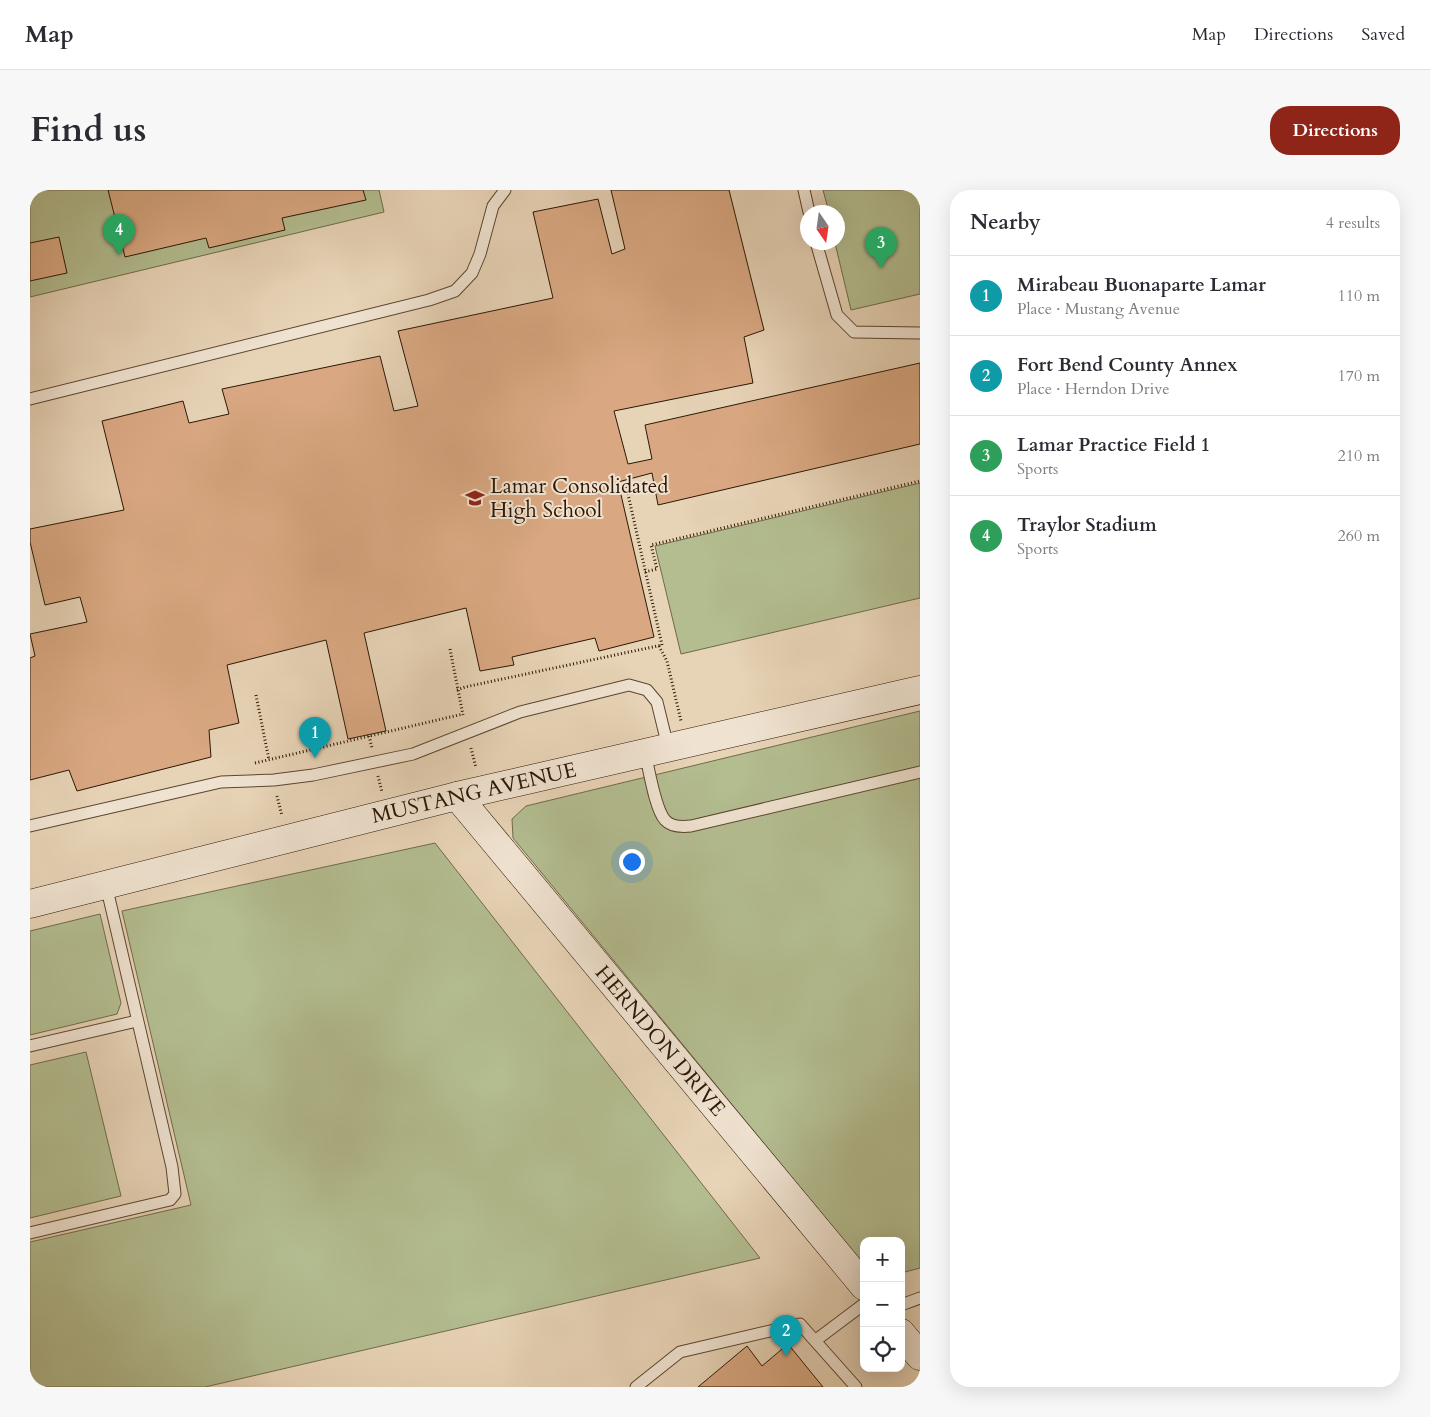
<!DOCTYPE html>
<html lang="en">
<head>
<meta charset="utf-8">
<style>
  :root { --surface:#fff; --page:#f7f7f7; --text:#2b2b33; --muted:#7c7c81; --line:#e1e1e2; --accent:#8f2418 }
  body { margin:0; font-family:Cardo,serif; background:var(--page); color:var(--text) }
  .controls { position:absolute; right:15px; bottom:15px; display:grid; overflow:hidden; border-radius:10px; box-shadow:0 5px 20px #0002 }
  .controls button { width:45px; height:45px; display:grid; place-items:center; padding:0; border:0; border-bottom:1px solid var(--line); background:var(--surface); color:var(--text); font:25px sans-serif }
  .compass { position:absolute; left:770px; top:15px; width:45px; height:45px; border-radius:50%; background:var(--surface); box-shadow:0 5px 20px #0002; rotate:167deg }
  .you { position:absolute; left:601px; top:671px; width:18px; height:18px; margin:-12px; border:4px solid #fff; border-radius:50%; background:#1a73e8; box-shadow:0 0 0 8px #1a73e833 }
  .badge { display:grid; place-items:center; width:32px; height:32px; border-radius:50%; background:var(--accent); color:#fff; font-size:16px; font-weight:700 }
  .pin { position:absolute; translate:-50% -41px; filter:drop-shadow(0 1px 2px #0008) }
  .pin::after { content:''; position:absolute; top:26px; width:18px; height:15px; background:inherit; clip-path:polygon(0 0,100% 0,50% 100%) }
  .list { margin:0; padding:0; list-style:none }
  h2 { display:flex; justify-content:space-between; align-items:center; height:65px; margin:0; padding:0 20px; font-size:21px }
  h2 small { font-size:16px; font-weight:400; color:var(--muted) }
  .list li { display:grid; grid-template-columns:32px 1fr auto; gap:15px; align-items:center; box-sizing:border-box; height:80px; padding:0 20px; border-top:1px solid var(--line) }
  .list b { display:block; font-size:19px; white-space:nowrap }
  .list p { margin:0; font-size:16px; white-space:nowrap; color:var(--muted) }
  .list em { font-size:16px; font-style:normal; color:var(--muted) }
  .icon { flex:none; width:28px; height:28px; fill:none; stroke:currentColor; stroke-width:2; stroke-linecap:round; stroke-linejoin:round }
  .map { position:relative; flex:none; width:890px; height:1197px; overflow:hidden; border-radius:20px }
  header { display:flex; align-items:center; gap:30px; box-sizing:border-box; height:70px; padding:0 25px; background:var(--surface); border-bottom:1px solid var(--line) }
  header strong { font-size:24px }
  nav { display:flex; gap:28px; margin-inline-start:auto; font-size:18px }
  .intro { display:flex; align-items:center; justify-content:space-between; box-sizing:border-box; height:120px; padding:0 30px }
  h1 { margin:0; font-size:35px }
  .button { padding:12px 22px; border-radius:20px; background:var(--accent); color:#fff; font-size:18px; font-weight:700 }
  main { display:flex; gap:30px; padding:0 30px }
  aside { flex:1; background:var(--surface); border-radius:20px; box-shadow:0 5px 20px #0002 }
  .map>svg:first-child { display:block }
  .green { fill:#b3bd90; stroke:#706a4a }
  .building { fill:#d9a882; stroke:#2c1704 }
  .lines { fill:none; stroke-linecap:round; stroke-linejoin:round }
  .lane-casing { stroke:#5b4630; stroke-width:13 }
  .secondary-casing { stroke:#2c1704; stroke-width:29 }
  .path { stroke:#2c1704; stroke-width:3; stroke-dasharray:1 2.5; stroke-linecap:butt }
  .lane { stroke:#efe2d0; stroke-width:11 }
  .secondary { stroke:#efe2d0; stroke-width:28 }
  .labels { text-anchor:middle; dominant-baseline:central; stroke-width:4; stroke-linejoin:round; paint-order:stroke }
  .poi-label { font-size:21px; fill:#2c1704; stroke:#efe2d0; text-anchor:start }
  .street-label { font-size:21px; fill:#2c1704; stroke:#efe2d0 }
</style>
</head>
<body>
<header>
<strong>Map</strong>
<nav><a>Map</a><a>Directions</a><a>Saved</a></nav>
</header>
<div class="intro"><h1>Find us</h1><a class="button">Directions</a></div>
<main>
<div class="map">
<svg width="890" height="1197" viewBox="0 0 890 1197">
  <rect width="100%" height="100%" fill="#e7d3b6"/>
  <filter id="stains"><feTurbulence type="fractalNoise" baseFrequency=".004" numOctaves="4"/><feColorMatrix values="0 0 0 0 .2 0 0 0 0 .09 0 0 0 0 .02 0 0 0 .5 -.17"/></filter>
  <radialGradient id="worn" r=".72"><stop offset=".6" stop-color="#630" stop-opacity="0"/><stop offset="1" stop-color="#630" stop-opacity=".3"/></radialGradient>
  <!-- green -->
  <g class="green">
    <polygon points="0,0 349,0 354,22 0,107"/>
    <polygon points="793,0 890,0 890,104 821,120 805,53 808,52 808,22 799,22"/>
    <polygon points="890,293 890,408 651,464 625,356"/>
    <polygon points="890,521 890,1078 871,1083 871,1051 834,1051 834,1075 483,648 482,629 496,616"/>
    <polygon points="405,653 730,1068 175,1197 0,1197 0,1052 161,1015 92,721"/>
    <polygon points="70,724 91,813 87,824 0,845 0,741"/>
    <polygon points="56,862 91,1006 0,1028 0,875"/>
  </g>
  <!-- building -->
  <g class="building">
    <polygon points="78,0 333,0 336,10 252,28 255,40 179,58 176,48 95,67"/>
    <polygon points="581,0 699,0 734,140 714,147 723,193 584,221 598,274 622,269 615,235 890,173 890,254 628,315 622,283 588,292 624,447 569,461 565,448 482,467 484,475 450,481 436,418 334,443 356,541 318,549 296,450 197,475 209,533 179,540 181,567 47,601 39,580 0,590 0,468 5,466 0,444 57,432 50,407 15,415 0,352 0,339 94,320 72,231 153,211 159,233 199,224 192,199 350,166 364,221 388,216 368,141 523,108 503,22 568,9 582,64 595,59"/>
    <polygon points="29,47 37,83 0,91 0,53"/>
    <polygon points="758,1154 793,1197 668,1197 717,1156 732,1176"/>
  </g>
  <g class="lines">
    <!-- lane casing -->
    <g class="lane-casing">
      <g id="lane">
        <polyline points="774,0 779,22"/>
        <polyline points="786,52 807,125 824,142 890,143"/>
        <polyline points="0,209 399,110 425,101 442,83 450,64 463,16 475,0"/>
        <path d="M615 563C619 579 625 619 635 630 641 637 652 637 661 636L890 582"/>
        <polyline points="0,636 191,592 244,590 283,585 383,564 490,522 599,495 617,500 627,512 638,557"/>
        <polyline points="0,856 107,831"/>
        <polyline points="0,1043 140,1010 145,1004 142,977 76,695"/>
        <polyline points="871,1115 890,1108"/>
        <polyline points="786,1150 834,1114"/>
        <polyline points="606,1197 650,1162 770,1134 826,1197"/>
      </g>
    </g>
    <!-- secondary casing -->
    <g class="secondary-casing">
      <g id="secondary">
        <polyline points="427,606 834,1096"/>
        <polyline points="0,714 427,606 890,500"/>
        <polyline points="871,1143 890,1166"/>
      </g>
    </g>
    <!-- path -->
    <g class="path">
      <polyline points="615,382 627,379 621,355 890,291"/>
      <polyline points="629,456 637,471 651,531"/>
      <polyline points="420,459 433,525"/>
      <polyline points="427,500 435,497 632,455 595,291"/>
      <polyline points="226,505 239,570"/>
      <polyline points="339,546 342,558"/>
      <polyline points="441,558 446,578"/>
      <polyline points="225,573 433,524"/>
      <polyline points="348,586 352,602"/>
      <polyline points="247,606 252,626"/>
    </g>
    <!-- lane -->
    <use href="#lane" class="lane"/>
    <!-- secondary -->
    <use href="#secondary" class="secondary"/>
  </g>
  <!-- icons -->
  <defs>
    <g id="school-bare" transform="scale(1.5)"><path d="M0-5L7-2L0 1L-7-2ZM-4 1L0 2.5L4 1V4Q0 6-4 4Z" fill="#8f2418" stroke="#efe2d0" stroke-width="2.5" paint-order="stroke"/></g>
  </defs>
  <g fill-rule="evenodd">
    <use href="#school-bare" x="445" y="308"/>
  </g>
  <g class="labels">
    <!-- poi labels -->
    <g class="poi-label">
      <text x="460" y="296">Lamar Consolidated<tspan x="460" dy="24">High School</tspan></text>
    </g>
    <!-- street labels -->
    <g class="street-label">
      <text transform="translate(444 603) rotate(-13)">MUSTANG AVENUE</text>
      <text transform="translate(630 851) rotate(50)">HERNDON DRIVE</text>
    </g>
  </g>
  <rect width="100%" height="100%" filter="url(#stains)"/>
  <rect width="100%" height="100%" fill="url(#worn)"/>
</svg>
<div class="controls">
<button>+</button>
<button>−</button>
<button><svg class="icon" aria-label="locate" viewBox="0 0 24 24"><circle cx="12" cy="12" r="6"/><path d="M12 2v4M12 18v4M2 12h4M18 12h4"/></svg></button>
</div>
<svg class="compass" viewBox="-18 -18 36 36"><path d="M0-13l5 13h-10z" fill="#e53935"/><path d="M0 13l5-13h-10z" fill="#7c7c81"/></svg>
<div class="you"></div>
<div class="pin badge" style="left:285px;top:568px;background:#0f9aa8">1</div>
<div class="pin badge" style="left:756px;top:1166px;background:#0f9aa8">2</div>
<div class="pin badge" style="left:851px;top:78px;background:#2e9e5b">3</div>
<div class="pin badge" style="left:89px;top:65px;background:#2e9e5b">4</div>
</div>
<aside>
<h2>Nearby<small>4 results</small></h2>
<ul class="list">
<li><span class="badge" style="background:#0f9aa8">1</span><div><b>Mirabeau Buonaparte Lamar</b><p>Place · Mustang Avenue</p></div><em>110 m</em></li>
<li><span class="badge" style="background:#0f9aa8">2</span><div><b>Fort Bend County Annex</b><p>Place · Herndon Drive</p></div><em>170 m</em></li>
<li><span class="badge" style="background:#2e9e5b">3</span><div><b>Lamar Practice Field 1</b><p>Sports</p></div><em>210 m</em></li>
<li><span class="badge" style="background:#2e9e5b">4</span><div><b>Traylor Stadium</b><p>Sports</p></div><em>260 m</em></li>
</ul>
</aside>
</main>
</body>
</html>
